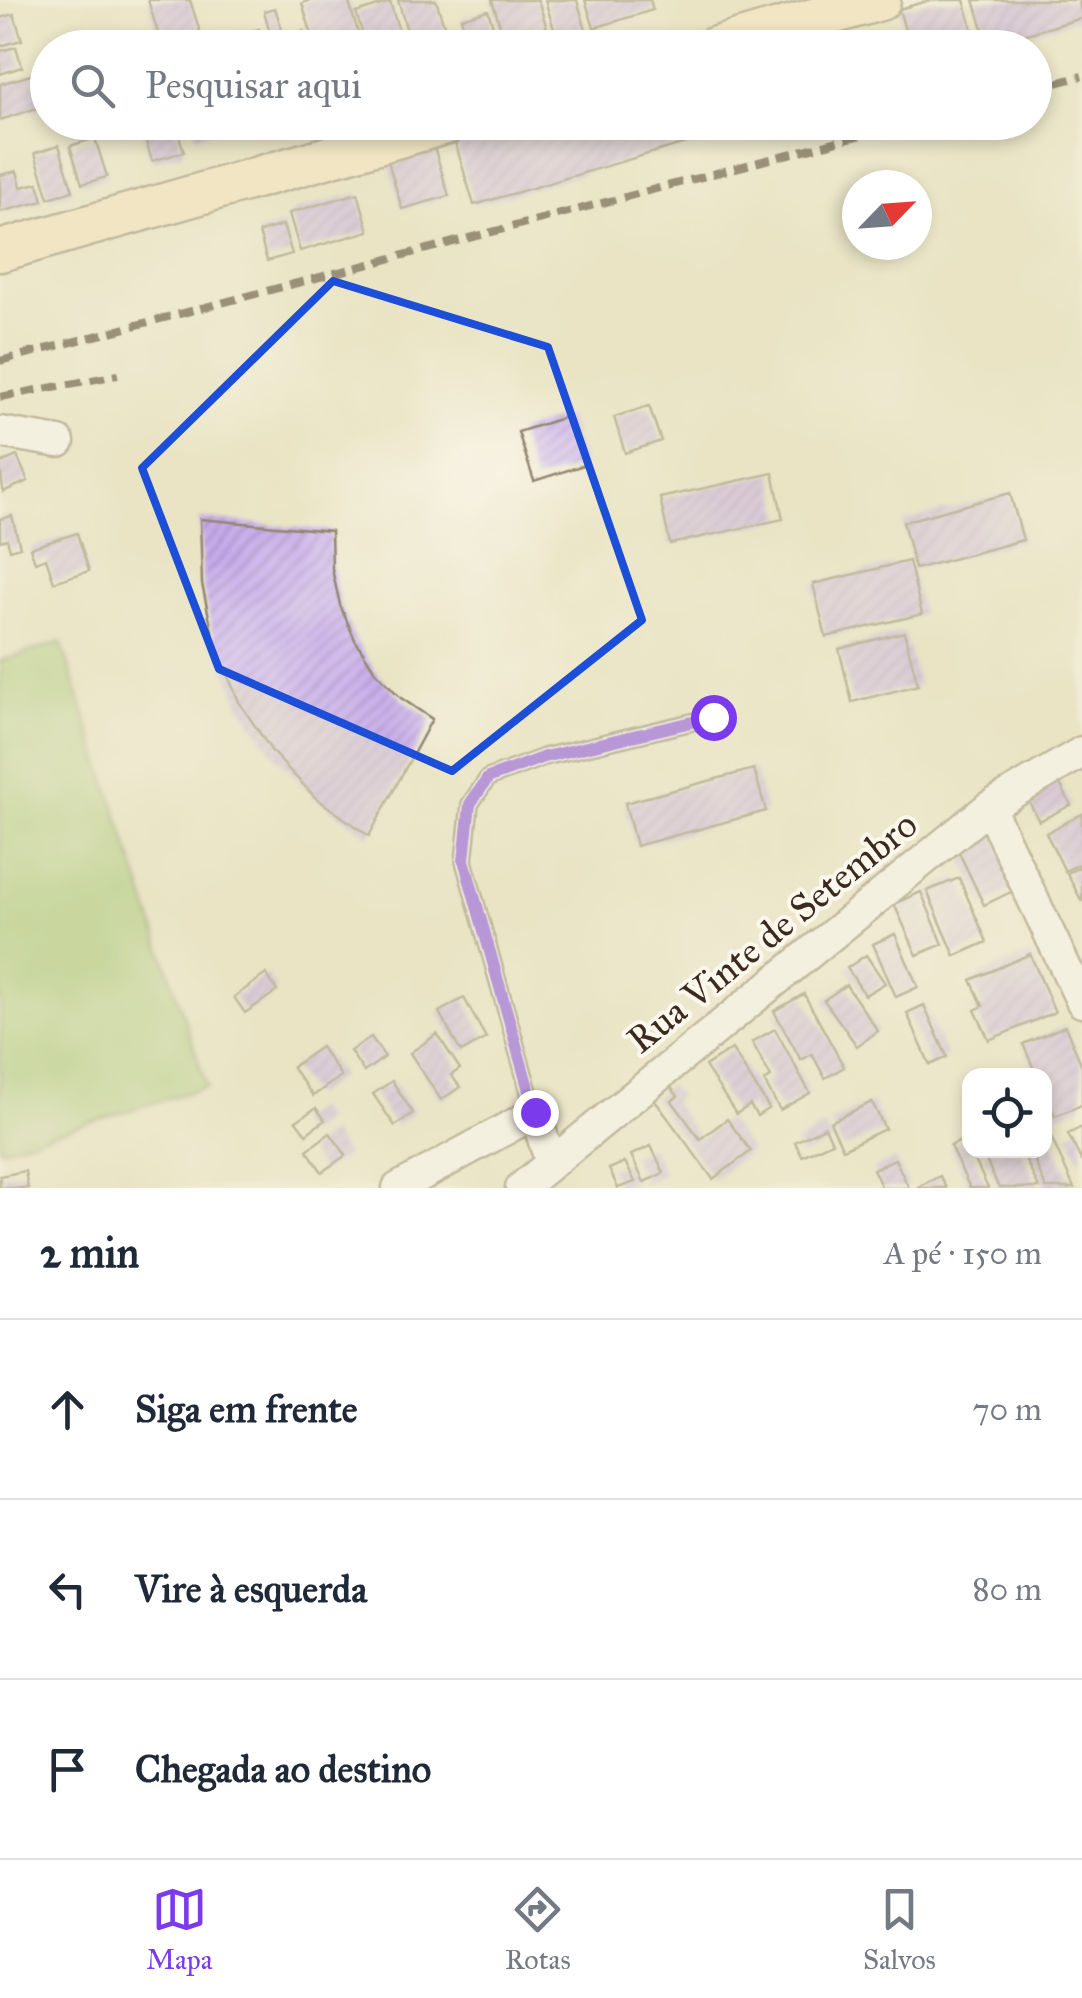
<!DOCTYPE html>
<html lang="pt">
<head>
<meta charset="utf-8">
<style>
  :root { --surface:#fff; --page:#f6f6f7; --text:#1f2937; --muted:#747a83; --line:#e0e1e3; --accent:#7c3aed }
  body { margin:0; font-family:"IM FELL Great Primer",serif; background:var(--page); color:var(--text) }
  .controls { position:absolute; right:30px; bottom:30px; display:grid; overflow:hidden; border-radius:20px; box-shadow:0 5px 15px #0003 }
  .controls button { width:90px; height:90px; display:grid; place-items:center; padding:0; border:0; border-bottom:2px solid var(--line); background:var(--surface); color:var(--text); font:50px sans-serif }
  .compass { position:absolute; left:842px; top:170px; width:90px; height:90px; border-radius:50%; background:var(--surface); box-shadow:0 5px 15px #0003; rotate:65deg }
  .stop { position:absolute; width:30px; height:30px; margin:-22px; border:8px solid #7c3aed; border-radius:50%; background:#fff }
  .stop.end { background:#7c3aed; border-color:#fff; box-shadow:0 2px 10px #0008 }
  .list { margin:0; padding:0; list-style:none }
  h2 { display:flex; justify-content:space-between; align-items:center; height:130px; margin:0; padding:0 40px; font-size:42px }
  h2 small { font-size:32px; font-weight:400; color:var(--muted) }
  .list li { display:grid; grid-template-columns:65px 1fr auto; gap:30px; align-items:center; box-sizing:border-box; height:180px; padding:0 40px; border-top:2px solid var(--line) }
  .list b { display:block; font-size:38px; white-space:nowrap }
  .list em { font-size:32px; font-style:normal; color:var(--muted) }
  .icon { flex:none; width:55px; height:55px; fill:none; stroke:currentColor; stroke-width:2; stroke-linecap:round; stroke-linejoin:round }
  .map { position:relative; flex:none; width:1082px; height:1188px; overflow:hidden }
  .search { position:absolute; background:var(--surface); box-shadow:0 5px 15px #0003; left:30px; right:30px; top:30px; height:110px; display:flex; align-items:center; gap:25px; box-sizing:border-box; padding:0 35px; border-radius:55px; color:var(--muted); font-size:38px }
  .sheet { height:670px; background:var(--surface) }
  nav { display:flex; justify-content:space-around; align-items:center; box-sizing:border-box; height:140px; border-top:2px solid var(--line); background:var(--surface); font-size:28px; color:var(--muted) }
  nav a { display:grid; justify-items:center; gap:5px }
  nav .on { color:var(--accent) }
  .map>svg:first-child { display:block }
  .park { fill:#a2c772; stroke:#6e7848; stroke-width:2.5 }
  .building { fill:url(#building-hatch) }
  .lines { fill:none; stroke-linecap:round; stroke-linejoin:round }
  .service-casing { stroke:#928771; stroke-width:20 }
  .minor-casing { stroke:#928771; stroke-width:35 }
  .secondary-casing { stroke:#928771; stroke-width:45 }
  .service { stroke:#fff; stroke-width:15 }
  .minor { stroke:#fff; stroke-width:30 }
  .secondary { stroke:#fae7c3; stroke-width:40 }
  .rail { stroke:#3b2a1e; stroke-width:8; stroke-dasharray:15 8; stroke-linecap:butt }
  .route { stroke:#7c3aed; stroke-width:12 }
  .marked { fill:none; stroke:#1d4ed8; stroke-width:8; stroke-linejoin:round }
  .labels { text-anchor:middle; dominant-baseline:central; stroke-width:8; stroke-linejoin:round; paint-order:stroke }
  .street-label { font-size:38px; fill:#3b2a1e; stroke:#fbf7ec }
</style>
</head>
<body>
<div class="map">
<svg width="1082" height="1188" viewBox="0 0 1082 1188">
  <defs>
    <pattern id="building-hatch" width="6" height="6" patternUnits="userSpaceOnUse" patternTransform="scale(2.5)"><rect width="6" height="6" fill="#c7acec"/><path d="M-1 1l2-2M0 6l6-6M5 7l2-2" fill="none" stroke="#a38cbf"/></pattern>
  </defs>
  <rect width="100%" height="100%" fill="#fbf7ec"/>
  <filter id="ink" filterUnits="userSpaceOnUse"><feTurbulence type="fractalNoise" baseFrequency=".01" numOctaves="2"/><feDisplacementMap in="SourceGraphic" scale="20" xChannelSelector="R" yChannelSelector="G"/><feConvolveMatrix kernelMatrix="1 2 1 2 8 2 1 2 1" color-interpolation-filters="sRGB"/></filter>
  <filter id="wash" filterUnits="userSpaceOnUse"><feTurbulence type="fractalNoise" baseFrequency=".0048" numOctaves="4" result="noise"/><feDisplacementMap in="SourceGraphic" scale="40" xChannelSelector="R" yChannelSelector="G"/><feGaussianBlur stdDeviation="2.25" result="paint"/><feColorMatrix in="noise" values="0 0 0 0 0 0 0 0 0 0 0 0 0 0 0 0 0 1.4 0 .05"/><feComposite in="paint" operator="in"/></filter>
  <g filter="url(#wash)">
    <rect width="100%" height="100%" fill="#eae4c4"/>
    <!-- park -->
    <polygon class="park" points="61,642 207,1087 0,1149 0,661"/>
    <g id="blocks">
      <!-- building -->
      <g class="building">
        <polygon points="148,0 190,0 201,35 162,47"/>
        <polygon points="312,0 348,0 363,48 316,48 302,3"/>
        <polygon points="398,0 436,0 451,48 412,48"/>
        <polygon points="492,0 538,0 552,44 507,48"/>
        <polygon points="545,0 577,0 586,30 557,39"/>
        <polygon points="585,0 650,0 653,10 594,28"/>
        <polygon points="931,0 964,0 978,48 910,48 899,9"/>
        <polygon points="974,0 1079,0 1082,18 988,45"/>
        <polygon points="390,2 404,48 367,48 356,13"/>
        <polygon points="275,8 282,30 270,33 264,11"/>
        <polygon points="488,10 500,48 470,48 461,18"/>
        <polygon points="14,14 22,40 0,46 0,18"/>
        <polygon points="259,29 265,48 232,48 229,38"/>
        <polygon points="304,31 309,48 275,48 273,40"/>
        <polygon points="16,47 22,67 0,74 0,51"/>
        <polygon points="34,74 44,106 0,120 0,84"/>
        <polygon points="140,122 175,122 184,152 152,161"/>
        <polygon points="192,122 236,122 236,123 196,136"/>
        <polygon points="496,122 690,122 696,140 474,205 453,135"/>
        <polygon points="700,122 732,122 733,124 703,132"/>
        <polygon points="95,138 107,177 82,184 70,146"/>
        <polygon points="59,145 73,191 49,198 35,153"/>
        <polygon points="434,147 449,196 402,209 388,161"/>
        <polygon points="17,171 21,187 38,183 43,201 0,212 0,175"/>
        <polygon points="358,193 369,231 300,251 289,213"/>
        <polygon points="283,225 292,254 267,261 259,232"/>
        <polygon points="649,406 661,441 625,453 614,417"/>
        <polygon points="568,416 584,465 534,481 518,432"/>
        <polygon points="17,456 28,481 3,492 0,463"/>
        <polygon points="773,473 783,519 670,544 660,498"/>
        <polygon points="1010,493 1023,540 915,569 903,522"/>
        <polygon points="12,516 20,547 10,550 7,539 0,541 0,519"/>
        <polygon points="200,519 331,531 332,569 340,605 355,640 375,671 401,698 432,719 369,836 316,798 273,753 239,702 215,645 202,584"/>
        <polygon points="77,533 89,571 54,582 46,558 35,562 30,548"/>
        <polygon points="909,561 922,614 826,637 813,584"/>
        <polygon points="904,632 918,685 852,702 839,649"/>
        <polygon points="754,769 766,811 636,846 625,803"/>
        <polygon points="1057,778 1071,805 1039,821 1025,794"/>
        <polygon points="1082,814 1082,863 1065,871 1046,833"/>
        <polygon points="990,827 1019,888 984,905 955,844"/>
        <polygon points="1082,866 1082,902 1067,873"/>
        <polygon points="959,878 987,942 955,956 927,891"/>
        <polygon points="921,892 943,944 917,955 894,904"/>
        <polygon points="895,934 918,987 896,997 873,944"/>
        <polygon points="1030,954 1055,1012 989,1040 975,1010 983,1006 971,980"/>
        <polygon points="866,955 885,983 865,995 847,968"/>
        <polygon points="266,974 277,991 245,1013 234,997"/>
        <polygon points="846,985 878,1031 857,1046 824,1000"/>
        <polygon points="804,994 844,1067 825,1078 812,1054 801,1060 774,1011"/>
        <polygon points="464,998 486,1038 461,1052 439,1012"/>
        <polygon points="924,1005 947,1057 930,1065 907,1013"/>
        <polygon points="1065,1026 1082,1066 1082,1105 1055,1116 1044,1092 1044,1076 1037,1076 1023,1044"/>
        <polygon points="775,1029 810,1093 780,1110 764,1081 771,1077 752,1042"/>
        <polygon points="437,1034 460,1069 451,1075 460,1087 441,1100 410,1053"/>
        <polygon points="371,1037 385,1057 364,1072 350,1051"/>
        <polygon points="321,1047 341,1076 313,1096 292,1067"/>
        <polygon points="732,1049 769,1108 757,1116 750,1105 736,1114 705,1066"/>
        <polygon points="392,1081 413,1113 395,1126 373,1094"/>
        <polygon points="669,1085 678,1096 672,1101 700,1139 727,1119 751,1151 713,1179 653,1098"/>
        <polygon points="872,1102 885,1129 843,1149 830,1122"/>
        <polygon points="316,1108 325,1120 306,1134 296,1121"/>
        <polygon points="1044,1121 1074,1188 1046,1188 1030,1150 1044,1150"/>
        <polygon points="825,1127 832,1142 802,1156 795,1142"/>
        <polygon points="1082,1127 1082,1162 1068,1134"/>
        <polygon points="330,1133 346,1155 322,1172 307,1150"/>
        <polygon points="965,1139 970,1150 988,1188 970,1188 950,1146"/>
        <polygon points="651,1146 664,1173 644,1182 631,1155"/>
        <polygon points="993,1150 1021,1150 1039,1188 999,1188 984,1156"/>
        <polygon points="895,1159 909,1188 882,1188 873,1169"/>
        <polygon points="625,1162 635,1182 618,1188 609,1169"/>
        <polygon points="25,1171 28,1188 0,1188 0,1176"/>
        <polygon points="940,1176 946,1188 916,1188"/>
      </g>
    </g>
  </g>
  <g filter="url(#ink)">
    <use href="#blocks" fill-opacity="0" stroke="#928771" stroke-width="2.5"/>
    <g class="lines">
      <!-- service casing -->
      <g class="service-casing">
        <polyline id="service" points="535,1113 464,861 470,804 488,778 544,757 713,717"/>
      </g>
      <!-- minor casing -->
      <g class="minor-casing">
        <g id="minor">
          <polyline points="0,432 59,442"/>
          <polyline points="989,807 1082,1002"/>
          <polyline points="398,1188 535,1113 551,1163"/>
          <polyline points="521,1188 989,807 1082,752"/>
        </g>
      </g>
      <!-- secondary casing -->
      <g class="secondary-casing">
        <g id="secondary">
          <polyline points="713,48 880,0"/>
          <polyline points="0,251 451,122"/>
        </g>
      </g>
      <!-- service -->
      <use href="#service" class="service"/>
      <!-- minor -->
      <use href="#minor" class="minor"/>
      <!-- secondary -->
      <use href="#secondary" class="secondary"/>
      <!-- rail -->
      <g class="rail">
        <polyline points="1034,89 1082,76"/>
        <polyline points="0,361 911,122"/>
        <polyline points="0,397 118,375"/>
      </g>
    </g>
  </g>
  <g class="lines" filter="url(#ink)">
    <!-- route -->
    <polyline class="route" points="535,1112 464,860 470,804 488,778 544,757 713,717"/>
  </g>
  <!-- marked area -->
  <path d="M0 0H1082V1188H0ZM333 281 548 347 642 620 452 771 219 669 142 468Z" fill="#eae4c4" fill-opacity=".55" fill-rule="evenodd"/>
  <path class="marked" d="M333 281 548 347 642 620 452 771 219 669 142 468Z"/>
  <g class="labels">
    <!-- street labels -->
    <g class="street-label">
      <text transform="translate(772 932) rotate(-39)">Rua Vinte de Setembro</text>
    </g>
  </g>
</svg>
<div class="controls">
<button><svg class="icon" aria-label="locate" viewBox="0 0 24 24"><circle cx="12" cy="12" r="6"/><path d="M12 2v4M12 18v4M2 12h4M18 12h4"/></svg></button>
</div>
<svg class="compass" viewBox="-18 -18 36 36"><path d="M0-13l5 13h-10z" fill="#e53935"/><path d="M0 13l5-13h-10z" fill="#747a83"/></svg>
<div class="stop" style="left:713px;top:717px"></div>
<div class="stop end" style="left:535px;top:1112px"></div>
<div class="search"><svg class="icon" aria-label="search" viewBox="0 0 24 24"><circle cx="10" cy="10" r="6"/><path d="M15 15l6 6"/></svg>Pesquisar aqui</div>
</div>
<section class="sheet">
<h2>2 min<small>A pé · 150 m</small></h2>
<ul class="list">
<li><svg class="icon" aria-label="ahead" viewBox="0 0 24 24"><path d="M12 20V5M6 11l6-6 6 6"/></svg><div><b>Siga em frente</b></div><em>70 m</em></li>
<li><svg class="icon" aria-label="left" viewBox="0 0 24 24"><path d="M17 20v-9H6M10 6l-5 5 5 5"/></svg><div><b>Vire à esquerda</b></div><em>80 m</em></li>
<li><svg class="icon" aria-label="arrive" viewBox="0 0 24 24"><path d="M6 21V4h12l-3 4 3 4H6"/></svg><div><b>Chegada ao destino</b></div></li>
</ul>
</section>
<nav>
<a class="on"><svg class="icon" aria-label="map" viewBox="0 0 24 24"><path d="M3 6l6-2 6 2 6-2v14l-6 2-6-2-6 2zM9 4v14M15 6v14"/></svg>Mapa</a>
<a><svg class="icon" aria-label="directions" viewBox="0 0 24 24"><path d="M12 3l9 9-9 9-9-9zM9 14v-3h6M13 9l2 2-2 2"/></svg>Rotas</a>
<a><svg class="icon" aria-label="saved" viewBox="0 0 24 24"><path d="M7 4h10v16l-5-4-5 4z"/></svg>Salvos</a>
</nav>
</body>
</html>
